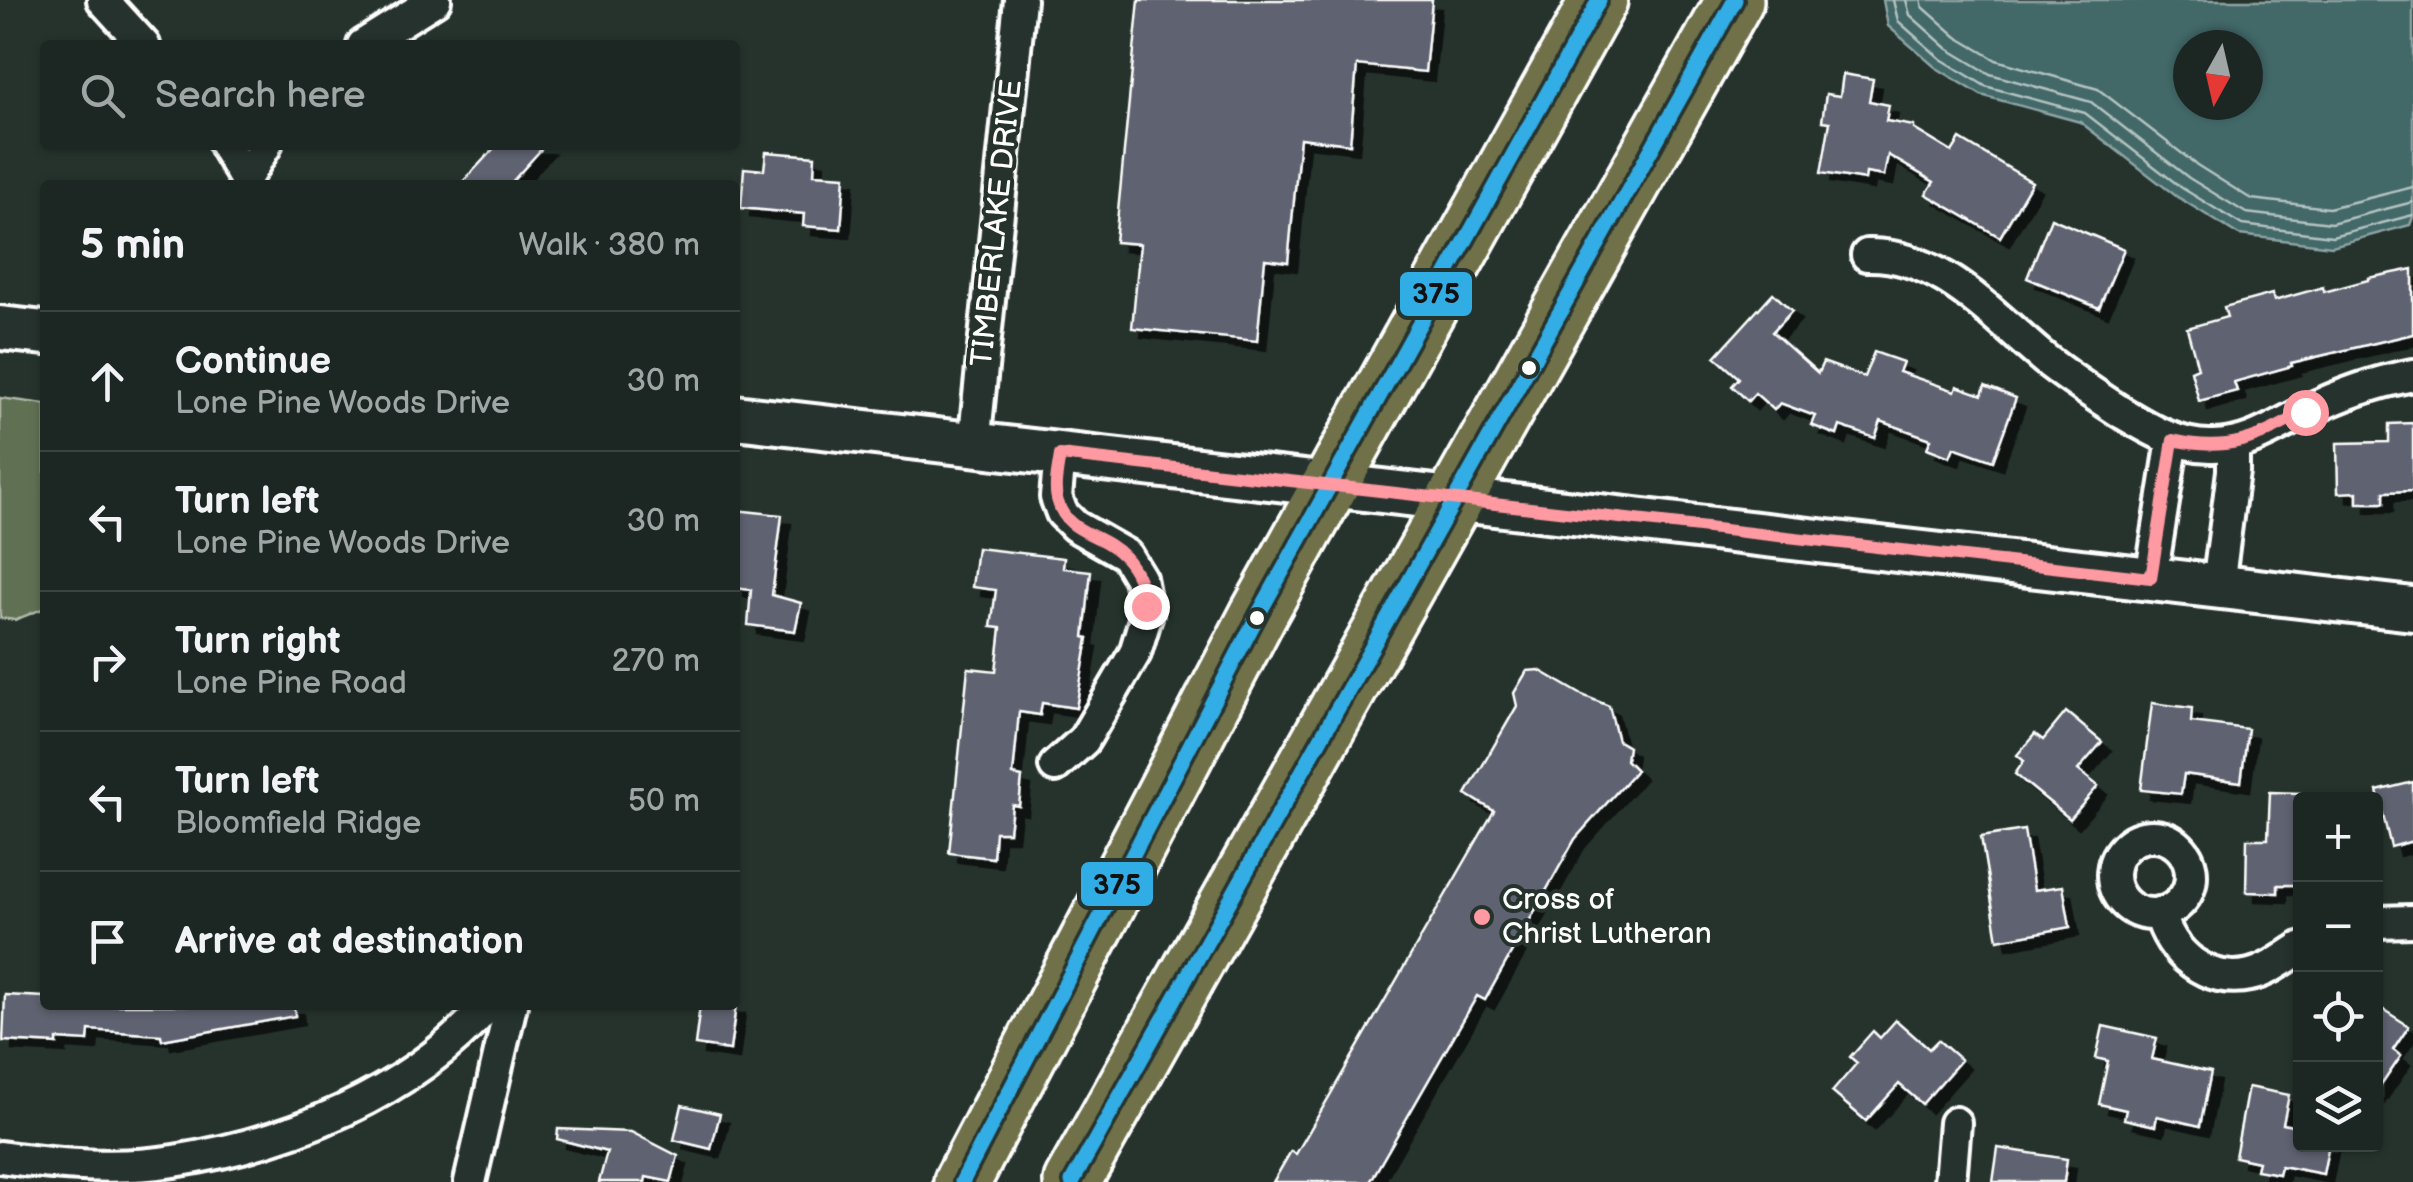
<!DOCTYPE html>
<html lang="en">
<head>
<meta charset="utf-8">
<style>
  :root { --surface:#1c2622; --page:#252e2a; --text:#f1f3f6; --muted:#a0a5a5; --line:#3a4340 }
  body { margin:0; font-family:"Balsamiq Sans",sans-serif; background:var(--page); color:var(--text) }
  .controls { position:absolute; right:30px; bottom:30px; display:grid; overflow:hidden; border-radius:10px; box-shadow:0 2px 8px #0004 }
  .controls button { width:90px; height:90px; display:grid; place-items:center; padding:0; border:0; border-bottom:2px solid var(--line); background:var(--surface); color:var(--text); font:50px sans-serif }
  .compass { position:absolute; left:2173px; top:30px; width:90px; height:90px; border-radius:50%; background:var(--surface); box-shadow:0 2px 8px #0004; rotate:188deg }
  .stop { position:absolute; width:30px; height:30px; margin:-22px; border:8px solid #ff9aa2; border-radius:50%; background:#fff }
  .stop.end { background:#ff9aa2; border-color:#fff; box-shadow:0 2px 10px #0008 }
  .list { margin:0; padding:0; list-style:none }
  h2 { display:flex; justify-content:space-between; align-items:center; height:130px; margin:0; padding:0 40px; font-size:42px }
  h2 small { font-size:32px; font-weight:400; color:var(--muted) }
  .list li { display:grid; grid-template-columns:65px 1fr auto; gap:30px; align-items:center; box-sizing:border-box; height:140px; padding:0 40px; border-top:2px solid var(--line) }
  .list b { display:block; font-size:38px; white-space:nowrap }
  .list p { margin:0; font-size:32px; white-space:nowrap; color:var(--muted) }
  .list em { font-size:32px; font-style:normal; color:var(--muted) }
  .icon { flex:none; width:55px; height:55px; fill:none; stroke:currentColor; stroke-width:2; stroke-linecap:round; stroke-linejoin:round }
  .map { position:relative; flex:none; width:2413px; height:1182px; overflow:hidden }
  .search { position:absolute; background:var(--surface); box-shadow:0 2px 8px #0004; left:40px; top:40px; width:700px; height:110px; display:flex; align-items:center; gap:25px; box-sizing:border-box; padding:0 35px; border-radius:10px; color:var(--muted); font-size:38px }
  .panel { position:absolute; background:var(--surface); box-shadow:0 2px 8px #0004; left:40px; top:180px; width:700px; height:830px; border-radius:10px }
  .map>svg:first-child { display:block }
  .green { fill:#607153; stroke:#b0b8a9; stroke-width:2.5 }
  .water { fill:#436867; stroke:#8ea4a4; stroke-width:2.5; fill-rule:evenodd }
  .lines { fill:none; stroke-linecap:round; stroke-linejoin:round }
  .shore { stroke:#b4c3c2; stroke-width:2.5 }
  .building { fill:#5f626f; stroke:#fff; stroke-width:2.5; filter:url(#shadow) }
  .street-casing { stroke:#fff; stroke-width:38 }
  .secondary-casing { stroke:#fff; stroke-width:50 }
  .highway-casing { stroke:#fff; stroke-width:62 }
  .street { stroke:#26332d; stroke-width:30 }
  .secondary { stroke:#26332d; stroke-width:42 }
  .highway { stroke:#6f714a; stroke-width:55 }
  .bus-1-casing { stroke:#26332d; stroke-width:22 }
  .bus-1 { stroke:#31ade5; stroke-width:15 }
  .route { stroke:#ff9aa2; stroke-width:12 }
  .bus-dot { fill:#fff; stroke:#26332d; stroke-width:4 }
  .poi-dot { fill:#ff9aa2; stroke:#26332d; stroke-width:4 }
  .labels { text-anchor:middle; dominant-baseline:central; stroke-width:8; stroke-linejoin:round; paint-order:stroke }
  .street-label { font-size:30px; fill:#fff; stroke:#26332d }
  .poi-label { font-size:30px; fill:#fff; stroke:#26332d; text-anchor:start }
  .line-badge { stroke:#26332d; stroke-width:4 }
  .pale-badge-label { font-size:28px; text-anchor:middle; font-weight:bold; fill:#111 }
</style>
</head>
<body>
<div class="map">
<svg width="2413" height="1182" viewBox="0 0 2413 1182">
  <defs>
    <filter id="shadow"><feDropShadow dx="9" dy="9" stdDeviation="0" flood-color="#0009"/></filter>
  </defs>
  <rect width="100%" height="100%" fill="#26332d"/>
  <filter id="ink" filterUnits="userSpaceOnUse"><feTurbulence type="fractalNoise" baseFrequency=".01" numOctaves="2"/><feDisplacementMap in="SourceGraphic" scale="20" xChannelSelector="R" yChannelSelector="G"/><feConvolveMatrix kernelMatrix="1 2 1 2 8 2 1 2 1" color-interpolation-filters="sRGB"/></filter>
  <g filter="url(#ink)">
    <!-- green -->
    <polygon class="green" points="0,398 45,404 45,608 15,620 0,618"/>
    <!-- water -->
    <path class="water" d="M1883 0H2413V217L2410 225 2332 246 2239 235 2176 196 2080 122 1981 95 1935 67 1888 26ZM2188 45H2248V105H2188Z"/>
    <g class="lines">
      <!-- shore -->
      <g class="shore">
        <polyline points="1893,0 1898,21 1941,59 1985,86 2085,113 2182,188 2242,225 2332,236 2413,215"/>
        <polyline points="1906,0 1910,15 1948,49 1990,74 2091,102 2189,178 2246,213 2331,223 2413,202"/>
        <polyline points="1921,0 1923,7 1957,37 1996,60 2098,89 2197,165 2251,199 2329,208 2413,187"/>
      </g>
    </g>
    <!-- building -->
    <g class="building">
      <polygon points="1139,0 1432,0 1425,72 1357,65 1350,144 1300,138 1288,262 1265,259 1257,341 1132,328 1140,244 1115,242"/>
      <polygon points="1843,74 1873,79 1869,101 1889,105 1886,121 1914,126 1914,129 1952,152 1960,139 2032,182 2000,237 1926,194 1934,182 1888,155 1884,176 1866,173 1865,180 1821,173 1830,122 1822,121 1826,94 1840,96"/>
      <polygon points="497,145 545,145 509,185 460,185"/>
      <polygon points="766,152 815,156 814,174 845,176 841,229 803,226 804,214 741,208 744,168 764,170"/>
      <polygon points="2051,218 2124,249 2099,308 2027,278"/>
      <polygon points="2413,269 2413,334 2291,363 2292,366 2234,382 2237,391 2199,401 2191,371 2198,368 2187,328 2227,317 2224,307 2272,294 2274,301 2323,287 2324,292 2368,280 2368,278"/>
      <polygon points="1773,293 1792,311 1772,332 1818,373 1823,362 1864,377 1874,352 1903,362 1899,372 1955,391 1957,386 1982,395 1985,386 2016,398 1993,461 1954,447 1950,457 1927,448 1931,439 1881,421 1875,438 1840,426 1837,435 1811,425 1815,416 1780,403 1774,410 1755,393 1748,401 1732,386 1739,378 1715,357"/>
      <polygon points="2413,423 2413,491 2384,492 2384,503 2357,503 2357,492 2338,493 2337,443 2389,442 2389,424"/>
      <polygon points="735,510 782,515 772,595 801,603 795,631 748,625 751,590 735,588"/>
      <polygon points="977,548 1064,558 1063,568 1091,571 1084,637 1088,638 1076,708 1042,703 1040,715 1019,712 1013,775 1022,777 1019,806 1012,805 1009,832 995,832 993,858 949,853 968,668 996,671 1001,628 991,627 996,590 972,587"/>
      <polygon points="1539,670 1582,695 1609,706 1618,741 1628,747 1626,760 1636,770 1575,839 1485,1000 1477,996 1370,1182 1273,1182 1291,1151 1296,1154 1494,811 1466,794 1517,706 1514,693 1527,671"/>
      <polygon points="2152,703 2192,708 2191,722 2248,729 2241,782 2184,774 2181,794 2141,790"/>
      <polygon points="2066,712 2102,742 2078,770 2098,786 2070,819 2015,774 2024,761 2017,755 2035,734 2043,740"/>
      <polygon points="2413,782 2413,841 2391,847 2377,791"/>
      <polygon points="2270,792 2300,793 2300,885 2278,885 2278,893 2246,892 2247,839 2268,839"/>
      <polygon points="2024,830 2034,890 2063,886 2070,927 1998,940 1981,837"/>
      <polygon points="5,995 45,997 45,1005 294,1005 295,1016 162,1040 161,1035 89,1030 88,1041 57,1039 57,1044 3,1041"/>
      <polygon points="700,1005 736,1005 730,1050 695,1045"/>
      <polygon points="2376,1005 2409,1026 2393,1050 2401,1056 2376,1093"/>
      <polygon points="1896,1020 1929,1049 1938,1040 1961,1060 1922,1104 1899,1084 1866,1121 1832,1092 1857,1063 1850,1057 1873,1031 1880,1038"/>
      <polygon points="2103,1026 2157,1038 2152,1059 2211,1072 2200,1126 2157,1116 2155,1126 2124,1119 2126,1110 2099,1104 2108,1061 2096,1058"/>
      <polygon points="2248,1087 2289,1095 2283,1124 2300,1128 2300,1144 2329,1144 2323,1174 2281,1166 2279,1174 2256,1170 2258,1162 2235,1157"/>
      <polygon points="682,1105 720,1114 711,1149 674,1140"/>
      <polygon points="558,1129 631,1132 678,1156 671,1182 646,1177 645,1182 599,1182 607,1152 557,1139"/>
      <polygon points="1998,1148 2067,1159 2064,1182 1993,1182"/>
    </g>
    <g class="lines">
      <!-- street casing -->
      <g class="street-casing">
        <g id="street">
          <polyline points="103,0 144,45"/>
          <polyline points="363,45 435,0"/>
          <polyline points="225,145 245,179 245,185"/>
          <polyline points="245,179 266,145"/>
          <path d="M1867 255C1941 253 1992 316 2046 360 2070 379 2095 395 2121 412 2149 429 2179 447 2213 446 2248 446 2275 427 2305 412 2339 395 2376 382 2413 375"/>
          <polyline points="974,445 1020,0"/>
          <polyline points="2151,578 2173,439"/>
          <polyline points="2218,586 2233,471 2233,444"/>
          <polyline points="1055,766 1084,740 1135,653 1147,613 1140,578 1126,555 1075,526 1062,513 1056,497 1060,455"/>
          <circle cx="2152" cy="875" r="39"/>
          <path d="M2160 913C2170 953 2207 985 2250 975 2268 971 2285 958 2300 948"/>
          <polyline points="2376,922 2413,921"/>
          <path d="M0 1157C58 1165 117 1170 174 1161 290 1143 410 1094 488 1005"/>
          <polyline points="470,1182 511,1005"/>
          <polyline points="1950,1182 1955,1123"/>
        </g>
      </g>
      <!-- secondary casing -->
      <g class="secondary-casing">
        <g id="secondary">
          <polyline points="0,328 45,333"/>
          <polyline points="735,417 2413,609"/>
        </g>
      </g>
      <!-- highway casing -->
      <g class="highway-casing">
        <g id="highway">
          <polyline points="962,1182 1258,615 1599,0"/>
          <polyline points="1072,1182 1735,0"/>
        </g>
      </g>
      <!-- street -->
      <use href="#street" class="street"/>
      <!-- secondary -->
      <use href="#secondary" class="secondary"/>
      <!-- highway -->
      <use href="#highway" class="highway"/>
      <!-- bus-1 casing -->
      <g class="bus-1-casing">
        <g id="bus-1">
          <polyline points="962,1182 1258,615 1599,0"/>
          <polyline points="1072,1182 1735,0"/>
        </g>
      </g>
      <!-- bus-1 -->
      <use href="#bus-1" class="bus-1"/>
    </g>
  </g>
  <g class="lines" filter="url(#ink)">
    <!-- route -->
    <path class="route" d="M1146 606C1133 524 1071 548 1058 502 1053 489 1058 469 1060 455L2151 578 2173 440C2228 453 2257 439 2305 412"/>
  </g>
  <!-- markers -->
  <g class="bus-dot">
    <circle cx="1529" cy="368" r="9"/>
    <circle cx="1257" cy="618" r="9"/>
  </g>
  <circle class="poi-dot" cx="1482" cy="917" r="10"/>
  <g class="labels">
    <!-- street labels -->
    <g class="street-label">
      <text transform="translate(997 223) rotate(-84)">TIMBERLAKE DRIVE</text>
    </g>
    <!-- poi labels -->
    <g class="poi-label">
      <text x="1502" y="900">Cross of<tspan x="1502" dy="34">Christ Lutheran</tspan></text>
    </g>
  </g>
  <g class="line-badge">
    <rect x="1398" y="270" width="76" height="48" rx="10" fill="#31ade5"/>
    <rect x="1079" y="860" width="76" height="48" rx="10" fill="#31ade5"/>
  </g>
  <g class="pale-badge-label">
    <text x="1436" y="303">375</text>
    <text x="1117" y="894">375</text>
  </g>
</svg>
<div class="controls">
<button>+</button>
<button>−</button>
<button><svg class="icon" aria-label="locate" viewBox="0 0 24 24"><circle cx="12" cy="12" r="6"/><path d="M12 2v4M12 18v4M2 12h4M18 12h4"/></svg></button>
<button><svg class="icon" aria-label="layers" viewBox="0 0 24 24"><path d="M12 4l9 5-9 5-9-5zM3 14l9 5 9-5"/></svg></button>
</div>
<svg class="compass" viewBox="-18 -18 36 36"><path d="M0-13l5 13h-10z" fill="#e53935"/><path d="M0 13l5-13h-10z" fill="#a0a5a5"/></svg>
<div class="stop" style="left:2305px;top:412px"></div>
<div class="stop end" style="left:1146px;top:606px"></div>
<div class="search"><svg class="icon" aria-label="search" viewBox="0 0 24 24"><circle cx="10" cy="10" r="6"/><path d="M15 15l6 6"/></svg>Search here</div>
<section class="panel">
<h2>5 min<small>Walk · 380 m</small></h2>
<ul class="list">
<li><svg class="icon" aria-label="ahead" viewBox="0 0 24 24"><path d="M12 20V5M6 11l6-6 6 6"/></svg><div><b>Continue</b><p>Lone Pine Woods Drive</p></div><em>30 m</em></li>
<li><svg class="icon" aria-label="left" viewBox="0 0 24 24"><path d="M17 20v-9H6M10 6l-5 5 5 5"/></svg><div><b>Turn left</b><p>Lone Pine Woods Drive</p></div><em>30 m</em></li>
<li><svg class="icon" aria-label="right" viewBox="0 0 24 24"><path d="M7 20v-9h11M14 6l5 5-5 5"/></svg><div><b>Turn right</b><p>Lone Pine Road</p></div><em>270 m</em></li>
<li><svg class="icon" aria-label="left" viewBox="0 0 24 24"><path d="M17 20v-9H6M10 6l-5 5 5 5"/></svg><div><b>Turn left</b><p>Bloomfield Ridge</p></div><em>50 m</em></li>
<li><svg class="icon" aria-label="arrive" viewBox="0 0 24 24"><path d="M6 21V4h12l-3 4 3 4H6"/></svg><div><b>Arrive at destination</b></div></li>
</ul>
</section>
</div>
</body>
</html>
